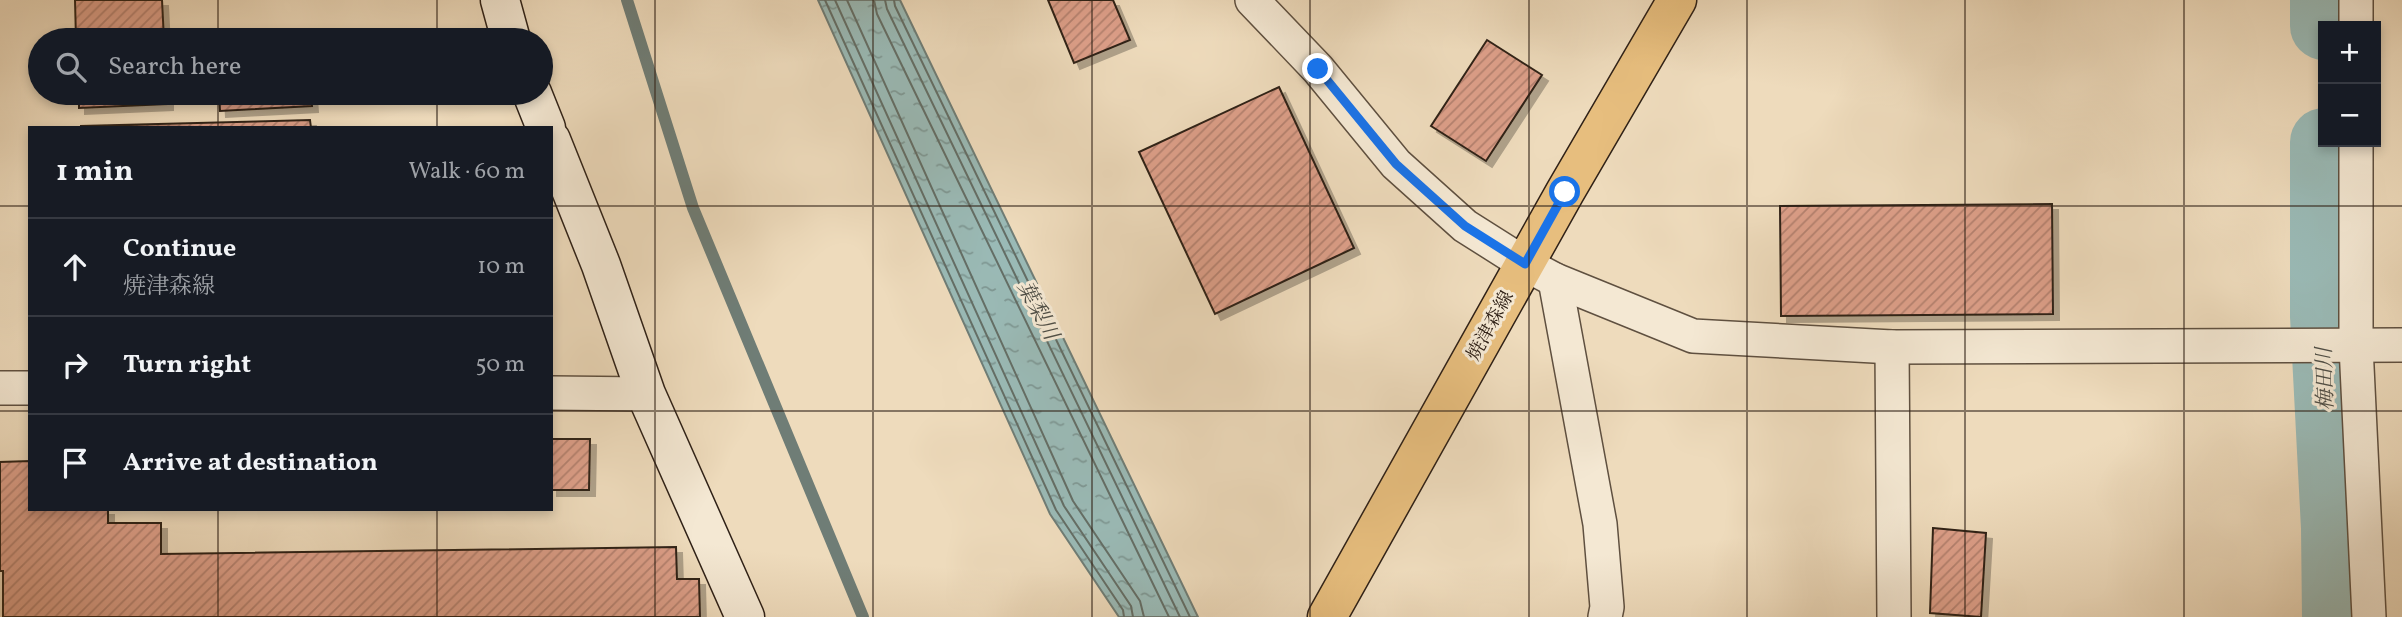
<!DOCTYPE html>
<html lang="en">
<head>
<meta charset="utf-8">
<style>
  :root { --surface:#171b24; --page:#242831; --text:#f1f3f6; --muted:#9ea1a6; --line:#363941 }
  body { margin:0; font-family:Vollkorn,"Noto Serif JP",serif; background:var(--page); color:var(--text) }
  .controls { position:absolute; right:21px; top:21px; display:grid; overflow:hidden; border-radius:0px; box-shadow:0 4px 10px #0003 }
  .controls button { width:63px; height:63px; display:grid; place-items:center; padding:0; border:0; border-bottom:2px solid var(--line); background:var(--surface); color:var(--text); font:35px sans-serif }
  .stop { position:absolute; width:21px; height:21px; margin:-16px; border:5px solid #1a73e8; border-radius:50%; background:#fff }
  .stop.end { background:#1a73e8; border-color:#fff; box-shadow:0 2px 7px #0008 }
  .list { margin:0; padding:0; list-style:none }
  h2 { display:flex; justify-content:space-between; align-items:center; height:91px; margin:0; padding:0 28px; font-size:30px }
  h2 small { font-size:23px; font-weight:400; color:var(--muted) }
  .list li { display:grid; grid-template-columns:46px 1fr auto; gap:21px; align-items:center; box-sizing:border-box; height:98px; padding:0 28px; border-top:2px solid var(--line) }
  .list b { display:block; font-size:26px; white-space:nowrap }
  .list p { margin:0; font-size:23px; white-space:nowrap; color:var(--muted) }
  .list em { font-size:23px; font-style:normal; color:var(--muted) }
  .icon { flex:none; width:38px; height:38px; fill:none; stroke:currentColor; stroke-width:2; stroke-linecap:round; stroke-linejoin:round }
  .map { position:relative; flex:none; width:2402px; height:617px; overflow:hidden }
  .search { position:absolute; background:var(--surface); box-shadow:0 4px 10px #0003; left:28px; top:28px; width:525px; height:77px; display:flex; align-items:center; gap:18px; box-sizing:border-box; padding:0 24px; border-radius:38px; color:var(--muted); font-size:26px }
  .panel { position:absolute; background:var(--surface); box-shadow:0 4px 10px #0003; left:28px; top:126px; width:525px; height:385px; border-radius:0px }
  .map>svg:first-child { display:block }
  .water { fill:url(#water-ripples); stroke:#6f7d76; stroke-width:2 }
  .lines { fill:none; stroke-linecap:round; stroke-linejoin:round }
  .shore { stroke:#646e66; stroke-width:2 }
  .stream { stroke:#6f7d76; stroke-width:12 }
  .river { stroke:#9abab6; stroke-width:68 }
  .building { fill:url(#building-hatch); stroke:#2f2117; stroke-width:2; filter:url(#shadow) }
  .street-casing { stroke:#5f5040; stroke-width:36 }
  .secondary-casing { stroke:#2f2117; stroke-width:41 }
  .primary-casing { stroke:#2f2117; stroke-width:41 }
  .street { stroke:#f4e8d3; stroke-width:33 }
  .secondary { stroke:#f4e8d3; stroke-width:38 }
  .primary { stroke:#e7be7e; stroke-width:38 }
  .route { stroke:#1a73e8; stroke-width:9 }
  .grid { fill:none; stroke:#2f2117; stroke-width:2; stroke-opacity:0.55 }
  .labels { text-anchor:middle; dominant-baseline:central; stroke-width:6; stroke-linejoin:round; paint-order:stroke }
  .street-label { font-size:19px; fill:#2f2117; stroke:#f4e8d3 }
  .water-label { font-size:21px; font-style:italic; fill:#4f4f47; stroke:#f4e8d3 }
</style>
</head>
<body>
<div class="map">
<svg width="2402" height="617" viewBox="0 0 2402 617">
  <defs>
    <pattern id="water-ripples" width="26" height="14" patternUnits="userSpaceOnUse" patternTransform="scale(1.75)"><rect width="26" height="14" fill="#9abab6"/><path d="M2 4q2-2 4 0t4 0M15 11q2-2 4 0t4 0" fill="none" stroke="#7e9793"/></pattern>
    <pattern id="building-hatch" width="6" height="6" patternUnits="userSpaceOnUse" patternTransform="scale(1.75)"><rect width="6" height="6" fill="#dd9f89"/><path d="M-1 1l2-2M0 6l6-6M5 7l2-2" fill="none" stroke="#b4816f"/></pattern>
    <filter id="shadow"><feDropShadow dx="6" dy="6" stdDeviation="0" flood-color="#0004"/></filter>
  </defs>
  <rect width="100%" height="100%" fill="#eedbbc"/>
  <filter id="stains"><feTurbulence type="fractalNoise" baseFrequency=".00286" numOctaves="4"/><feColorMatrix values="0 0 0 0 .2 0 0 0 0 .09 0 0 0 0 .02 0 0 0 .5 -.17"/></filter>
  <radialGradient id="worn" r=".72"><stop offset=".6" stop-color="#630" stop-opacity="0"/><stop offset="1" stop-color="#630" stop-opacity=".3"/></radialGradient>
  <!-- water -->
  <polygon class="water" points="818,0 900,0 1198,617 1119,617 1050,514"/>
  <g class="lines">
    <!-- shore -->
    <g class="shore">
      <polyline points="825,0 1056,510 1123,610 1124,617"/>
      <polyline points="835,0 1064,506 1131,606 1133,617"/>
      <polyline points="847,0 1073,501 1140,601 1144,617"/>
      <polyline points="874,0 877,14 1169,617"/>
      <polyline points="885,0 887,9 1180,617"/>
      <polyline points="894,0 895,6 1190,617"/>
    </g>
    <!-- stream -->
    <polyline class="stream" points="627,0 693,208 863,617"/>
    <!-- river -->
    <g class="river">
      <polyline points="2324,0 2324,26"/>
      <polyline points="2324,142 2324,316 2335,528 2336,617"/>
    </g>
  </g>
  <!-- building -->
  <g class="building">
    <polygon points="75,0 162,0 164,40 76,40"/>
    <polygon points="1048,0 1113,0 1130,40 1074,63"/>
    <polygon points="1487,40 1542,75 1486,161 1431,126"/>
    <polygon points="1279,87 1354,248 1215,314 1139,152"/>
    <polygon points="79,93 167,93 167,104 79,108"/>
    <polygon points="219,93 311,93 312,106 220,111"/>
    <polygon points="310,120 311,128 80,126"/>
    <polygon points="2052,204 2053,314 1781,316 1780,206"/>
    <polygon points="551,439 590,439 589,490 551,490"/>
    <polygon points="30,461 30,509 108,509 108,523 161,523 161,554 676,547 677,579 699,579 700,617 3,617 3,571 0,571 0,462"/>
    <polygon points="1933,528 1986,533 1981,617 1930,613"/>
  </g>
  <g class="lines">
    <!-- street casing -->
    <g class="street-casing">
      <g id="street">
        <polyline points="1252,0 1318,69 1396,164 1465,226 1525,264 1555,280 1693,336 1892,347 2402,345"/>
        <polyline points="2356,26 2356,0"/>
        <polyline points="2356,142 2356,346 2369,617"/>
        <polyline points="1555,280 1600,524 1607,607 1605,617"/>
        <polyline points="1892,347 1894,617"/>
        <polyline points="0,388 30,388"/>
        <polyline points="551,393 646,394"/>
      </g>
    </g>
    <!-- secondary casing -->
    <g class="secondary-casing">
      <g id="secondary">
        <polyline points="500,0 511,40"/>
        <polyline points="532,93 546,128"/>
        <polyline points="551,140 601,265 646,394 745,617"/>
      </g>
    </g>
    <!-- primary casing -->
    <g class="primary-casing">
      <polyline id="primary" points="1327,617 1565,192 1677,0"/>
    </g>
    <!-- street -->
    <use href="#street" class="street"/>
    <!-- secondary -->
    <use href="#secondary" class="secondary"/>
    <!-- primary -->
    <use href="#primary" class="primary"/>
  </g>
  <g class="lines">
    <!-- route -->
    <polyline class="route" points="1318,69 1396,164 1465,226 1525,264 1565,192"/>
  </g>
  <!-- grid -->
  <path class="grid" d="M218 0V40M437 0V40M655 0V617M873 0V617M1092 0V617M1310 0V617M1529 0V617M1747 0V617M1965 0V617M2184 0V617M218 93V128M437 93V128M0 206H30M551 206H2402M0 411H30M551 411H2402M218 509V617M437 509V617"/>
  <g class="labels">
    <!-- street labels -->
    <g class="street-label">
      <text transform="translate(1491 326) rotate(-61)">焼津森線</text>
    </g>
    <!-- water labels -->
    <g class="water-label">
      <text transform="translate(1037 311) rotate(62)">葉梨川</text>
      <text transform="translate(2326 379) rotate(-92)">梅田川</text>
    </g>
  </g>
  <rect width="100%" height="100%" filter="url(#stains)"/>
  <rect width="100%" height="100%" fill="url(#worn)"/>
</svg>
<div class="controls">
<button>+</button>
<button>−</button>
</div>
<div class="stop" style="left:1565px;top:192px"></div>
<div class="stop end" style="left:1318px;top:69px"></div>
<div class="search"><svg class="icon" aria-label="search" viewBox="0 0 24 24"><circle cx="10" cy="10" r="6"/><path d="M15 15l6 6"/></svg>Search here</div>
<section class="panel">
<h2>1 min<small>Walk · 60 m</small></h2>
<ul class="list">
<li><svg class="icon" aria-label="ahead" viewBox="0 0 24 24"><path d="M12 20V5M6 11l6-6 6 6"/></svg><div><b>Continue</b><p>焼津森線</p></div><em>10 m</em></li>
<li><svg class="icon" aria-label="right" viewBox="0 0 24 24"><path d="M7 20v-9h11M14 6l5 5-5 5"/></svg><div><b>Turn right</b></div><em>50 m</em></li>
<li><svg class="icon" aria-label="arrive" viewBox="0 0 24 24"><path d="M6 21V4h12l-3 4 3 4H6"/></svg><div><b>Arrive at destination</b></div></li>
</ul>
</section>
</div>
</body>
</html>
